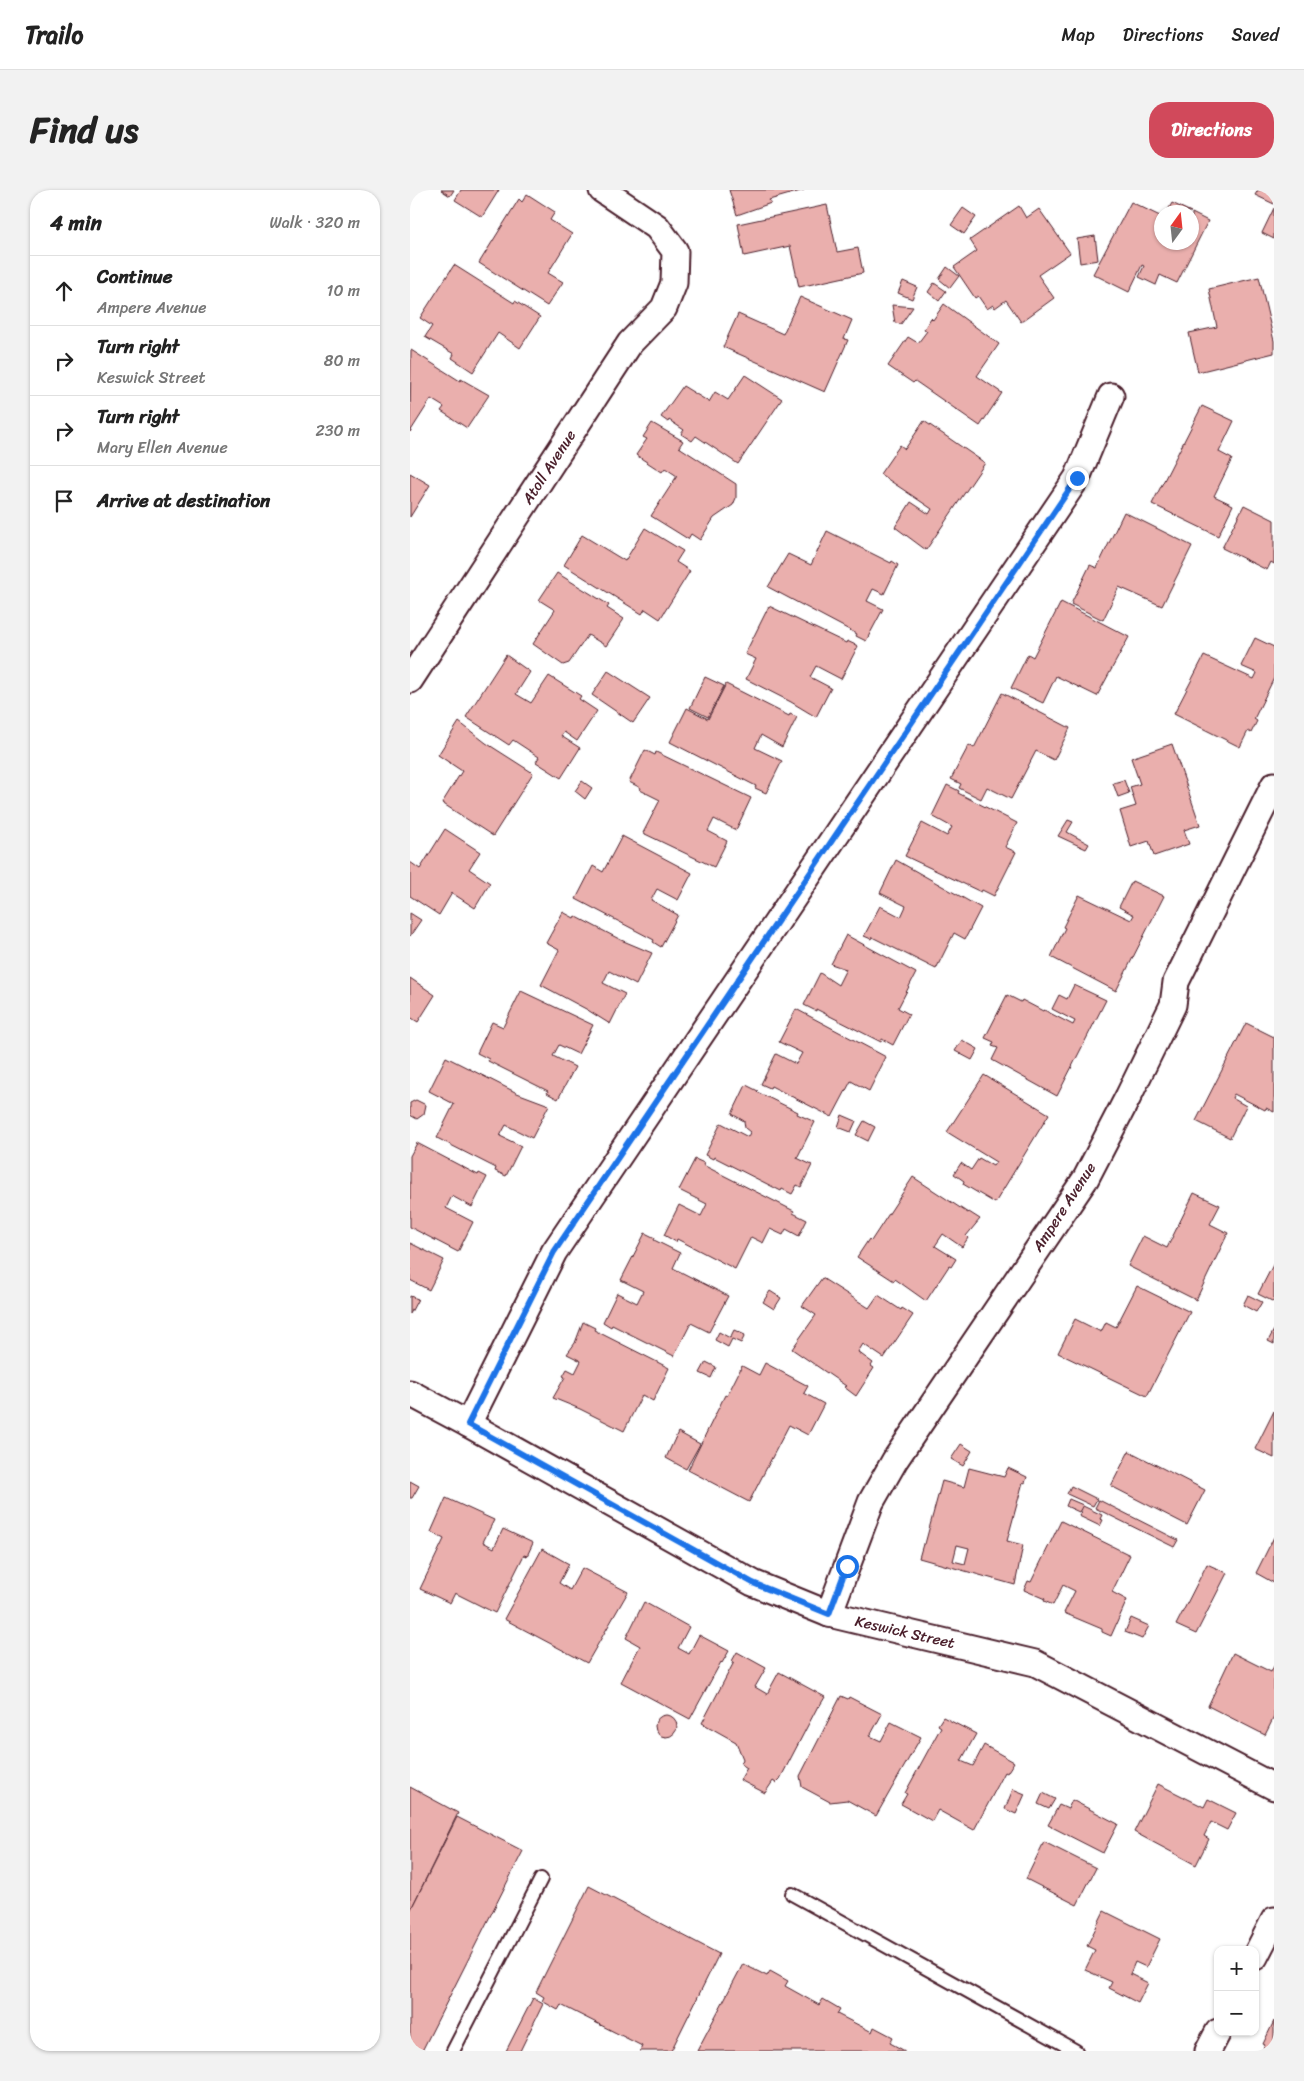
<!DOCTYPE html>
<html lang="en">
<head>
<meta charset="utf-8">
<style>
  :root { --surface:#fff; --page:#f2f2f2; --text:#222; --muted:#767676; --line:#e0e0e0; --accent:#d1495b }
  body { margin:0; font-family:Sriracha,sans-serif; background:var(--page); color:var(--text) }
  .controls { position:absolute; right:15px; bottom:15px; display:grid; overflow:hidden; border-radius:10px; box-shadow:0 1px 4px #0004 }
  .controls button { width:45px; height:45px; display:grid; place-items:center; padding:0; border:0; border-bottom:1px solid var(--line); background:var(--surface); color:var(--text); font:25px sans-serif }
  .compass { position:absolute; left:744px; top:15px; width:45px; height:45px; border-radius:50%; background:var(--surface); box-shadow:0 1px 4px #0004; rotate:15deg }
  .stop { position:absolute; width:15px; height:15px; margin:-11px; border:4px solid #1a73e8; border-radius:50%; background:#fff }
  .stop.end { background:#1a73e8; border-color:#fff; box-shadow:0 1px 5px #0008 }
  .list { margin:0; padding:0; list-style:none }
  h2 { display:flex; justify-content:space-between; align-items:center; height:65px; margin:0; padding:0 20px; font-size:21px }
  h2 small { font-size:16px; font-weight:400; color:var(--muted) }
  .list li { display:grid; grid-template-columns:32px 1fr auto; gap:15px; align-items:center; box-sizing:border-box; height:70px; padding:0 20px; border-top:1px solid var(--line) }
  .list b { display:block; font-size:19px; white-space:nowrap }
  .list p { margin:0; font-size:16px; white-space:nowrap; color:var(--muted) }
  .list em { font-size:16px; font-style:normal; color:var(--muted) }
  .icon { flex:none; width:28px; height:28px; fill:none; stroke:currentColor; stroke-width:2; stroke-linecap:round; stroke-linejoin:round }
  .map { position:relative; flex:none; width:864px; height:1861px; overflow:hidden; border-radius:20px }
  header { display:flex; align-items:center; gap:30px; box-sizing:border-box; height:70px; padding:0 25px; background:var(--surface); border-bottom:1px solid var(--line) }
  header strong { font-size:24px }
  nav { display:flex; gap:28px; margin-inline-start:auto; font-size:18px }
  .intro { display:flex; align-items:center; justify-content:space-between; box-sizing:border-box; height:120px; padding:0 30px }
  h1 { margin:0; font-size:35px }
  .button { padding:12px 22px; border-radius:20px; background:var(--accent); color:#fff; font-size:18px; font-weight:700 }
  main { display:flex; gap:30px; padding:0 30px }
  aside { flex:1; background:var(--surface); border-radius:20px; box-shadow:0 1px 4px #0004 }
  .map>svg:first-child { display:block }
  .building { fill:#eaafad; stroke:#4a1f2b; fill-rule:evenodd }
  .lines { fill:none; stroke-linecap:round; stroke-linejoin:round }
  .service-casing { stroke:#4a1f2b; stroke-width:16 }
  .minor-casing { stroke:#4a1f2b; stroke-width:29 }
  .service { stroke:#fff; stroke-width:12 }
  .minor { stroke:#fff; stroke-width:25 }
  .route { stroke:#1a73e8; stroke-width:6 }
  .labels { text-anchor:middle; dominant-baseline:central; stroke-width:4; stroke-linejoin:round; paint-order:stroke }
  .street-label { font-size:15px; fill:#4a1f2b; stroke:#fff }
</style>
</head>
<body>
<header>
<strong>Trailo</strong>
<nav><a>Map</a><a>Directions</a><a>Saved</a></nav>
</header>
<div class="intro"><h1>Find us</h1><a class="button">Directions</a></div>
<main>
<aside>
<h2>4 min<small>Walk · 320 m</small></h2>
<ul class="list">
<li><svg class="icon" aria-label="ahead" viewBox="0 0 24 24"><path d="M12 20V5M6 11l6-6 6 6"/></svg><div><b>Continue</b><p>Ampere Avenue</p></div><em>10 m</em></li>
<li><svg class="icon" aria-label="right" viewBox="0 0 24 24"><path d="M7 20v-9h11M14 6l5 5-5 5"/></svg><div><b>Turn right</b><p>Keswick Street</p></div><em>80 m</em></li>
<li><svg class="icon" aria-label="right" viewBox="0 0 24 24"><path d="M7 20v-9h11M14 6l5 5-5 5"/></svg><div><b>Turn right</b><p>Mary Ellen Avenue</p></div><em>230 m</em></li>
<li><svg class="icon" aria-label="arrive" viewBox="0 0 24 24"><path d="M6 21V4h12l-3 4 3 4H6"/></svg><div><b>Arrive at destination</b></div></li>
</ul>
</aside>
<div class="map">
<svg width="864" height="1861" viewBox="0 0 864 1861">
  <rect width="100%" height="100%" fill="#fff"/>
  <filter id="ink" filterUnits="userSpaceOnUse"><feTurbulence type="fractalNoise" baseFrequency=".02" numOctaves="2"/><feDisplacementMap in="SourceGraphic" scale="10" xChannelSelector="R" yChannelSelector="G"/><feConvolveMatrix kernelMatrix="1 2 1 2 8 2 1 2 1" color-interpolation-filters="sRGB"/></filter>
  <g filter="url(#ink)">
    <!-- building -->
    <g class="building">
      <polygon points="31,0 44,0 40,6"/>
      <polygon points="51,0 89,0 72,27 45,10"/>
      <polygon points="319,0 394,0 359,10 361,13 327,25"/>
      <polygon points="848,0 864,0 864,14 845,5"/>
      <polygon points="117,4 145,22 140,30 162,44 138,83 153,92 137,116 69,73 109,9 112,12"/>
      <polygon points="721,12 752,27 752,52 782,52 782,23 798,31 767,93 750,85 746,95 729,87 734,76 732,75 719,102 683,84"/>
      <polygon points="762,13 781,22 757,22"/>
      <polygon points="417,15 427,62 448,58 453,83 389,97 380,56 334,66 328,34"/>
      <polygon points="609,16 616,28 629,19 660,63 628,85 644,108 611,132 596,110 585,118 583,115 577,119 568,106 565,108 544,77 567,61 560,50"/>
      <polygon points="553,18 566,27 554,44 541,35"/>
      <polygon points="864,18 864,49 852,43"/>
      <polygon points="685,46 688,70 670,73 667,49"/>
      <polygon points="44,75 104,113 105,111 130,127 110,158 88,143 63,182 42,168 44,164 15,147 22,136 10,128"/>
      <polygon points="537,77 549,86 540,98 529,89"/>
      <polygon points="849,87 864,151 864,163 788,182 779,143 807,137 799,99"/>
      <polygon points="493,91 507,97 502,109 488,103"/>
      <polygon points="524,93 536,101 529,111 518,102"/>
      <polygon points="390,107 442,130 434,149 438,150 415,202 313,157 328,124 373,144"/>
      <polygon points="534,114 589,154 567,186 592,203 570,236 505,191 503,193 478,176 498,147 508,153 517,141 514,139 521,128 523,130"/>
      <polygon points="482,115 503,117 491,134 485,133"/>
      <polygon points="1,160 50,191 51,189 79,205 57,238 31,221 34,217 21,209 0,242"/>
      <polygon points="335,185 372,209 328,274 286,246 282,251 271,244 274,240 259,230 258,232 251,227 273,196 299,212 305,202 318,210"/>
      <polygon points="792,216 824,231 809,262 822,269 804,306 823,315 808,346 742,314"/>
      <polygon points="514,231 575,273 516,360 485,337 501,312 519,324 522,319 470,284 490,255 495,259"/>
      <polygon points="242,233 273,251 269,257 326,294 326,308 323,315 304,328 290,350 281,344 278,349 241,326 267,286 255,278 252,282 226,265 237,249 233,247"/>
      <polygon points="0,283 20,295 0,327"/>
      <polygon points="834,315 864,330 864,374 861,372 857,380 812,358"/>
      <polygon points="714,322 782,356 752,416 709,397 693,430 661,414 680,375 687,378"/>
      <polygon points="235,338 273,361 266,372 280,381 250,429 235,419 232,424 154,375 172,345 215,371"/>
      <polygon points="417,341 481,373 482,371 488,375 474,404 463,399 457,411 473,419 456,451 446,446 447,444 358,397 378,364 401,375"/>
      <polygon points="147,383 199,415 197,418 214,429 196,456 178,445 159,473 153,475 123,454 145,420 129,410"/>
      <polygon points="651,412 719,447 687,506 646,486 633,513 601,498 618,464 623,467"/>
      <polygon points="359,416 436,453 437,451 448,456 431,489 406,476 400,487 421,498 406,527 381,512 336,489 346,469 335,464"/>
      <polygon points="845,448 864,457 864,488 844,529 847,531 841,543 838,541 830,557 764,524 794,466 844,489 847,483 831,476"/>
      <polygon points="96,465 120,482 106,504 121,513 139,486 171,506 169,509 187,521 167,551 154,542 151,546 170,558 151,588 126,572 129,567 103,550 99,555 56,527"/>
      <polygon points="198,481 240,508 223,533 182,505"/>
      <polygon points="295,487 314,496 298,527 280,518"/>
      <polygon points="316,494 379,526 380,524 387,527 372,557 351,545 345,558 372,571 356,603 345,598 346,596 260,552 277,518 298,529"/>
      <polygon points="592,503 660,538 644,570 626,561 601,609 577,597 571,609 549,598 551,594 541,589 559,555 564,558"/>
      <polygon points="49,532 76,553 123,583 83,646 32,613 52,581 28,565"/>
      <polygon points="762,554 790,635 774,640 779,654 744,666 739,651 721,657 710,621 726,616 720,597 730,594 721,568"/>
      <polygon points="235,560 245,565 246,562 341,608 326,640 304,629 298,641 317,651 304,677 233,643 250,610 230,600 231,598 219,592"/>
      <polygon points="714,590 719,603 708,607 703,593"/>
      <polygon points="172,591 182,598 175,609 165,601"/>
      <polygon points="537,595 549,601 548,603 607,633 595,657 606,662 584,706 572,700 571,702 495,666 512,633 537,646 542,637 522,626"/>
      <polygon points="658,630 663,632 657,642 679,654 676,659 648,646"/>
      <polygon points="35,639 70,662 59,679 80,693 65,718 42,703 29,725 0,706 0,672 10,679"/>
      <polygon points="212,646 282,683 268,710 247,699 241,710 268,725 251,757 243,752 244,750 166,709 183,676 193,682"/>
      <polygon points="486,670 571,718 555,749 544,743 526,779 462,747 461,749 454,746 470,716 491,727 496,716 470,703"/>
      <polygon points="722,691 754,706 706,801 641,767 655,738 653,737 669,705 721,730 724,725 709,717"/>
      <polygon points="153,722 164,728 165,726 211,750 242,763 226,795 199,781 193,793 215,804 200,834 176,819 131,795 149,760 136,753"/>
      <polygon points="0,723 11,730 0,746"/>
      <polygon points="436,745 506,783 488,818 499,824 483,855 472,849 471,852 406,819 406,821 394,815 410,783 428,795 436,779 421,774"/>
      <polygon points="0,788 25,805 8,832 0,827"/>
      <polygon points="664,795 696,810 647,906 582,870 588,858 582,856 584,852 575,848 597,805 611,812 612,810 633,821 634,820 663,835 665,831 642,819 649,805 657,809"/>
      <polygon points="111,801 183,835 168,864 149,855 143,866 165,877 148,909 137,903 138,901 78,871 79,869 67,863 82,832 93,837"/>
      <polygon points="386,819 476,867 459,901 441,891 422,927 361,896 360,898 351,894 366,864 386,874 392,863 369,852"/>
      <polygon points="836,833 864,847 864,922 856,918 855,920 824,904 822,908 836,916 820,948 786,931"/>
      <polygon points="552,850 568,859 562,870 545,861"/>
      <polygon points="36,867 107,903 139,915 122,948 96,935 90,946 111,956 96,986 85,981 86,978 27,948 44,914 19,901"/>
      <polygon points="574,885 639,924 585,1013 553,994 554,991 544,984 551,973 561,980 569,968 583,976 586,972 537,942"/>
      <polygon points="336,895 348,901 347,902 388,922 387,924 405,932 387,968 402,975 391,997 387,995 382,1004 372,999 371,1001 304,967 303,969 295,965 311,933 338,947 340,942 335,938 334,931 322,924"/>
      <polygon points="6,910 16,915 14,924 7,929 0,925 0,913"/>
      <polygon points="432,925 446,931 441,942 428,937"/>
      <polygon points="454,931 465,937 458,951 446,945"/>
      <polygon points="7,953 68,985 69,983 77,987 62,1017 42,1006 36,1018 63,1032 48,1062 0,1037 0,966"/>
      <polygon points="285,969 294,973 293,975 384,1021 383,1023 397,1030 389,1046 376,1039 373,1045 360,1039 353,1053 341,1047 325,1079 267,1049 266,1052 254,1045 269,1015 291,1026 297,1014 269,1000"/>
      <polygon points="503,987 558,1023 559,1022 570,1029 556,1046 558,1048 552,1057 533,1044 525,1056 546,1069 541,1077 539,1076 516,1111 485,1089 484,1091 447,1067 459,1049 461,1051"/>
      <polygon points="784,1003 810,1015 800,1034 818,1043 786,1110 718,1076 733,1046 757,1058"/>
      <polygon points="235,1043 245,1048 244,1050 270,1063 263,1078 318,1106 299,1142 281,1133 264,1166 202,1135 201,1137 193,1132 207,1103 227,1113 233,1101 211,1090"/>
      <polygon points="0,1053 34,1070 19,1100 0,1090"/>
      <polygon points="864,1073 864,1112 848,1104"/>
      <polygon points="412,1088 459,1118 468,1105 491,1120 492,1118 503,1125 474,1168 453,1154 448,1162 463,1173 461,1176 464,1178 446,1206 434,1197 436,1196 382,1159 406,1125 392,1116"/>
      <polygon points="727,1096 780,1122 737,1206 648,1163 665,1129 691,1142 696,1132 706,1137"/>
      <polygon points="360,1101 371,1108 364,1119 353,1112"/>
      <polygon points="838,1105 852,1112 846,1122 833,1115"/>
      <polygon points="0,1106 8,1109 0,1124"/>
      <polygon points="173,1132 185,1138 184,1140 259,1178 243,1211 232,1205 214,1241 170,1219 143,1208 155,1187 153,1186 157,1179 165,1183 171,1171 157,1164 165,1153"/>
      <polygon points="324,1140 335,1145 331,1153 322,1149 318,1157 305,1150 309,1142 320,1148"/>
      <polygon points="864,1140 864,1154 858,1151"/>
      <polygon points="296,1172 306,1177 301,1188 290,1183"/>
      <polygon points="355,1173 398,1196 394,1203 414,1214 398,1245 379,1235 339,1312 278,1280 315,1205 317,1206 332,1176 349,1185"/>
      <polygon points="864,1221 864,1268 845,1259"/>
      <polygon points="268,1242 290,1254 276,1279 256,1268"/>
      <polygon points="551,1254 562,1261 553,1276 541,1269"/>
      <polygon points="719,1261 795,1300 777,1335 701,1296"/>
      <path d="M559 1278 594 1287 598 1278 617 1287 615 1293 613 1292 597 1351 613 1355 605 1395 509 1368 513 1354H515L532 1291 554 1297ZM547 1355 559 1358 555 1374 543 1371Z"/>
      <polygon points="0,1291 9,1296 2,1308 0,1308"/>
      <polygon points="661,1296 687,1309 683,1316 657,1304"/>
      <polygon points="36,1308 84,1330 73,1352 84,1358 93,1339 123,1353 117,1366 114,1365 85,1423 45,1403 40,1413 10,1399 34,1349 21,1342"/>
      <polygon points="659,1309 673,1315 669,1322 656,1316"/>
      <polygon points="689,1310 768,1350 764,1357 685,1318"/>
      <polygon points="673,1316 692,1325 690,1329 693,1330 690,1336 669,1326"/>
      <polygon points="651,1331 720,1365 702,1402 717,1410 701,1446 692,1442 692,1439 654,1423 665,1401 653,1395 643,1415 634,1411 635,1409 614,1400 618,1391 621,1392"/>
      <polygon points="864,1347 864,1393 846,1383"/>
      <polygon points="132,1359 159,1374 149,1393 160,1400 172,1378 218,1402 177,1473 94,1429"/>
      <polygon points="797,1374 817,1383 786,1444 766,1435"/>
      <polygon points="234,1412 279,1437 268,1458 279,1464 289,1445 319,1461 312,1473 311,1472 280,1529 211,1492 230,1456 216,1448"/>
      <polygon points="721,1428 739,1436 732,1449 715,1442"/>
      <polygon points="327,1462 356,1478 345,1497 357,1504 369,1482 415,1507 409,1517 408,1516 370,1589 366,1593 363,1591 355,1603 330,1590 337,1578 331,1574 333,1569 326,1552 292,1533 324,1472 322,1471"/>
      <polygon points="823,1463 861,1482 864,1476 864,1527 855,1545 798,1516"/>
      <polygon points="431,1506 438,1509 439,1507 472,1524 460,1546 471,1551 481,1532 511,1547 466,1626 437,1610 420,1612 392,1597 390,1586"/>
      <circle cx="256" cy="1536" r="11"/>
      <polygon points="533,1527 566,1544 551,1571 563,1576 574,1555 604,1572 597,1583 595,1582 564,1640 528,1620 522,1631 491,1614 497,1604 495,1603 531,1537 528,1535"/>
      <polygon points="748,1594 794,1617 798,1609 826,1623 817,1640 801,1632 794,1646 799,1649 786,1675 724,1642"/>
      <polygon points="0,1597 48,1623 0,1721"/>
      <polygon points="603,1599 615,1604 606,1624 595,1619"/>
      <polygon points="633,1603 645,1609 639,1619 628,1614"/>
      <polygon points="662,1610 708,1634 693,1663 638,1635 649,1615 658,1619"/>
      <polygon points="47,1627 113,1661 12,1861 0,1861 0,1721"/>
      <polygon points="634,1652 686,1678 667,1715 616,1689"/>
      <polygon points="179,1696 309,1764 261,1861 230,1861 232,1856 151,1815 148,1820 132,1811 134,1807 126,1802"/>
      <polygon points="694,1721 750,1749 736,1777 725,1772 720,1784 738,1793 728,1813 699,1798 702,1792 675,1780 685,1760 677,1756"/>
      <polygon points="333,1774 357,1786 360,1781 378,1791 375,1796 409,1815 413,1809 430,1819 427,1824 462,1842 464,1837 483,1847 480,1853 495,1861 287,1861"/>
      <polygon points="123,1808 133,1814 110,1861 96,1861"/>
      <polygon points="864,1831 864,1861 852,1861 855,1855 853,1854"/>
    </g>
    <g class="lines">
      <!-- service casing -->
      <g class="service-casing">
        <g id="service">
          <polyline points="382,1704 666,1861"/>
          <polyline points="43,1861 131,1689"/>
        </g>
      </g>
      <!-- minor casing -->
      <g class="minor-casing">
        <g id="minor">
          <polyline points="0,490 220,153 254,118 264,93 265,61 247,37 192,0"/>
          <polyline points="0,1203 58,1234 343,1393 419,1424 625,1473 864,1597"/>
          <polyline points="58,1234 144,1062 667,288 701,206"/>
          <polyline points="419,1424 461,1312 485,1270 676,988 718,907 763,815 766,792 864,595"/>
          <polyline points="845,1767 864,1730"/>
          <polyline points="798,1861 808,1842"/>
        </g>
      </g>
      <!-- service -->
      <use href="#service" class="service"/>
      <!-- minor -->
      <use href="#minor" class="minor"/>
    </g>
  </g>
  <g class="lines" filter="url(#ink)">
    <!-- route -->
    <polyline class="route" points="437,1376 419,1424 343,1393 58,1234 144,1062 667,288"/>
  </g>
  <g class="labels">
    <!-- street labels -->
    <g class="street-label">
      <text transform="translate(139 277) rotate(-57)">Atoll Avenue</text>
      <text transform="translate(654 1017) rotate(-57)">Ampere Avenue</text>
      <text transform="translate(495 1442) rotate(13)">Keswick Street</text>
    </g>
  </g>
</svg>
<div class="controls">
<button>+</button>
<button>−</button>
</div>
<svg class="compass" viewBox="-18 -18 36 36"><path d="M0-13l5 13h-10z" fill="#e53935"/><path d="M0 13l5-13h-10z" fill="#767676"/></svg>
<div class="stop" style="left:437px;top:1376px"></div>
<div class="stop end" style="left:667px;top:288px"></div>
</div>
</main>
</body>
</html>
